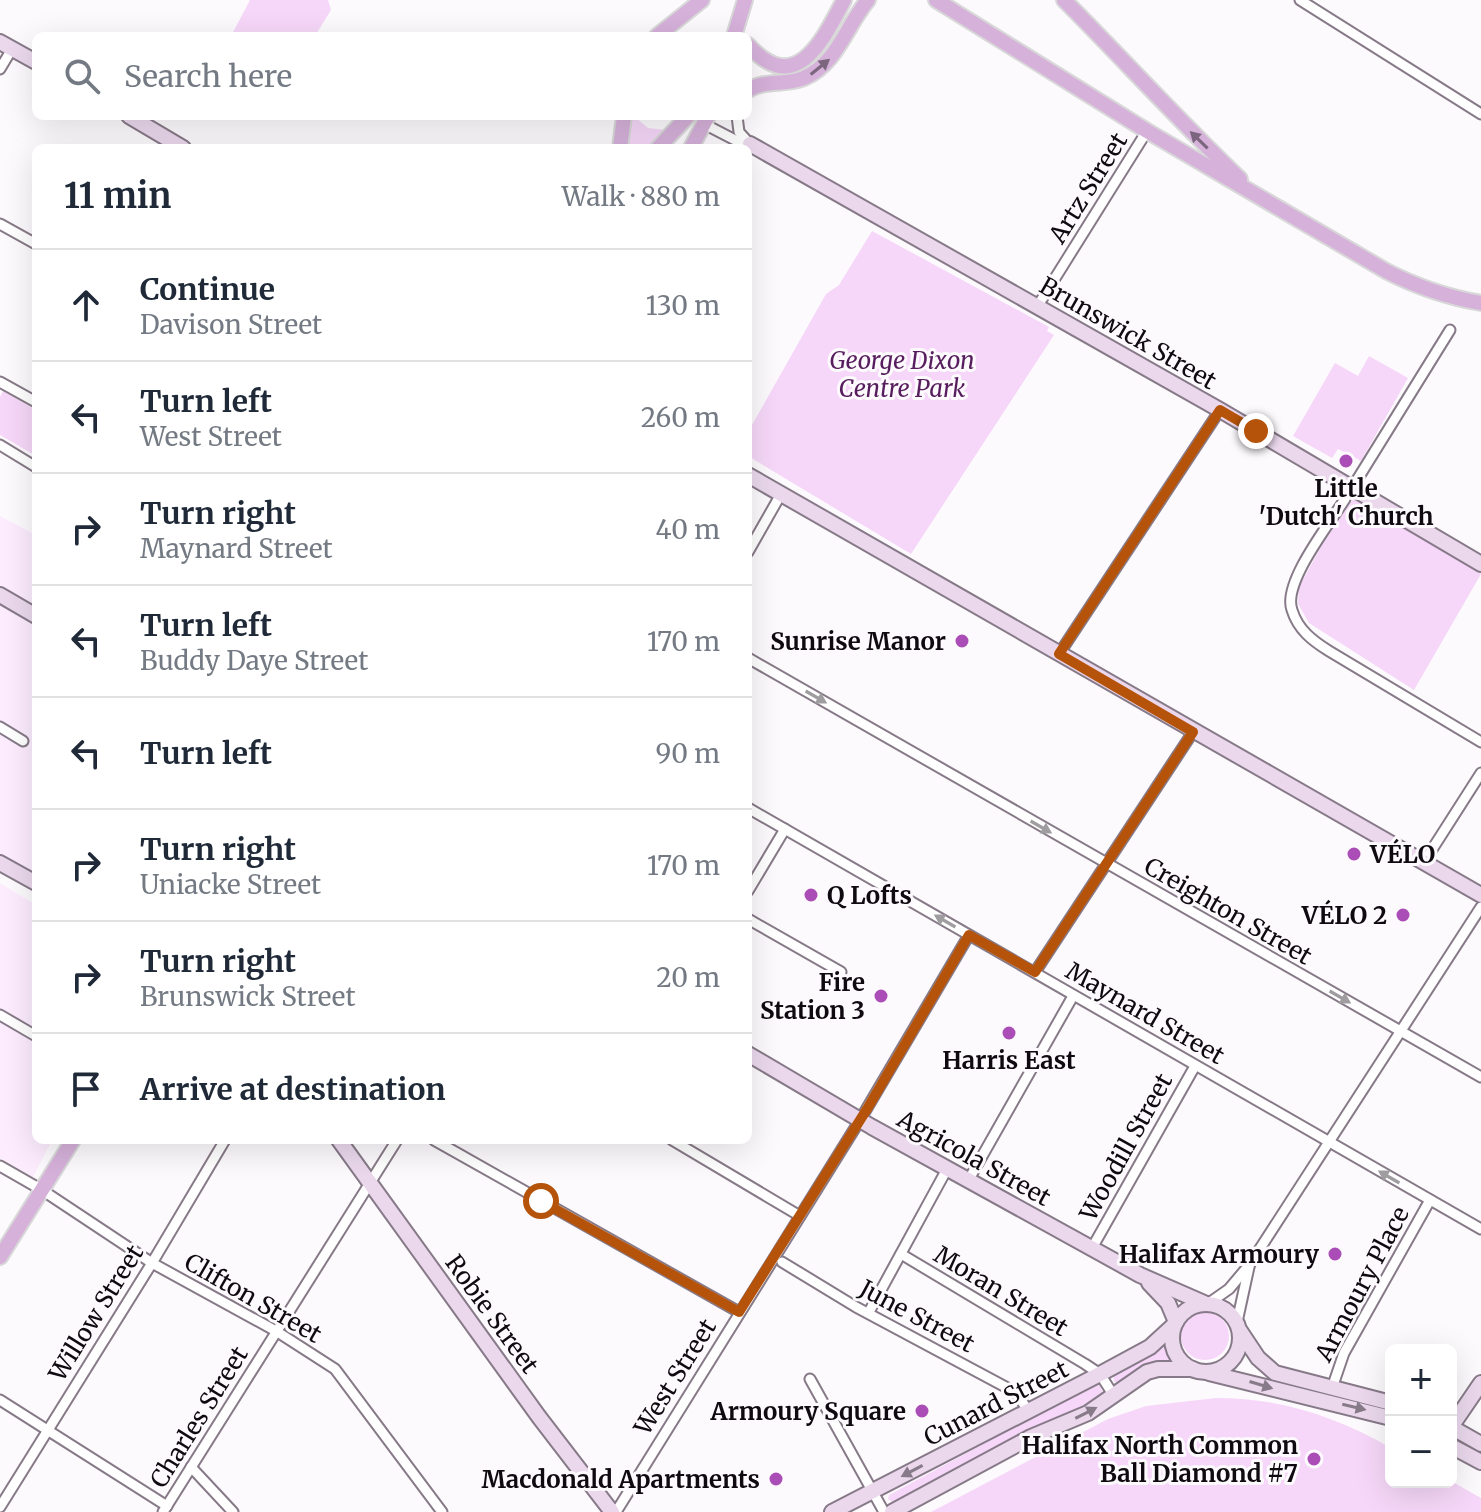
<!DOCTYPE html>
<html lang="en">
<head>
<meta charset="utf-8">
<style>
  :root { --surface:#fff; --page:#f2f2f3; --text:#1f2937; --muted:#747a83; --line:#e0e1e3 }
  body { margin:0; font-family:Merriweather,serif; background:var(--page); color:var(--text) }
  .controls { position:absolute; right:24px; bottom:24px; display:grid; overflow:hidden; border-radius:12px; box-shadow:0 8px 32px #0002 }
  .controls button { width:72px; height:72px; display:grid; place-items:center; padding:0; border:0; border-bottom:2px solid var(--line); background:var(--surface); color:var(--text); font:40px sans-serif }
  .stop { position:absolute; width:24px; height:24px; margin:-18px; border:6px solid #b45309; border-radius:50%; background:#fff }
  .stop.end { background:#b45309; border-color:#fff; box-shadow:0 2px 8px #0008 }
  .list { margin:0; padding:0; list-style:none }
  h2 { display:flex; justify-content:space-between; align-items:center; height:104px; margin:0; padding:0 32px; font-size:34px }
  h2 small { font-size:26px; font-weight:400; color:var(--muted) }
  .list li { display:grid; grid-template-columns:52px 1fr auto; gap:24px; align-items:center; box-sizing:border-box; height:112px; padding:0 32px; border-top:2px solid var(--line) }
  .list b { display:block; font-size:30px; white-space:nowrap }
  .list p { margin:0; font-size:26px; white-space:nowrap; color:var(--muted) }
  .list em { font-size:26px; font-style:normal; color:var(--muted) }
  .icon { flex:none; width:44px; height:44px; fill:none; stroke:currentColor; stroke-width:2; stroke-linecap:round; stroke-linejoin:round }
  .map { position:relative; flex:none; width:1481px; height:1512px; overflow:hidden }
  .search { position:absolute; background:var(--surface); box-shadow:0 8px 32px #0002; left:32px; top:32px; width:720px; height:88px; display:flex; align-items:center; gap:20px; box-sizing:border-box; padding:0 28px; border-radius:12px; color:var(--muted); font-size:30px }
  .panel { position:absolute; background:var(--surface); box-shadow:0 8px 32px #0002; left:32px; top:144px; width:720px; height:1000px; border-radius:12px }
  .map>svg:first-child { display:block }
  .built { fill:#fcecfe }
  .green { fill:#f6d7f9 }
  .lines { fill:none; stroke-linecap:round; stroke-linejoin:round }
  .street-casing { stroke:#877a88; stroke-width:13 }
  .secondary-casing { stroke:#877a88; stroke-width:18 }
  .primary-casing { stroke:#d8d8d9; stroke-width:18 }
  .street { stroke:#fff; stroke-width:9 }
  .secondary { stroke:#ebd8ed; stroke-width:14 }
  .primary { stroke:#d6b1da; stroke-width:14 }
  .oneway { fill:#7c667f }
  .oneway2 { fill:#9f9d9f }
  .oneway3 { fill:#887b89 }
  .route { stroke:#b45309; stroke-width:10 }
  .poi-dot { fill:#ab4db6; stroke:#fdfafd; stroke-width:3 }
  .labels { text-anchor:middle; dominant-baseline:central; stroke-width:6; stroke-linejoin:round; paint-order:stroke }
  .street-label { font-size:24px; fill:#0e0a0f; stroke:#fdfafd }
  .park-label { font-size:24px; font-style:italic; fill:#571d5e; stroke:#fdfafd }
  .poi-label { font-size:24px; font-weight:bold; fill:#0e0a0f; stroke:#fdfafd; text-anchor:end }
</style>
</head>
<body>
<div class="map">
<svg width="1481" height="1512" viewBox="0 0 1481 1512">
  <rect width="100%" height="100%" fill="#fdfafd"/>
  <!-- built -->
  <g class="built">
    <polygon points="0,516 36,535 36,884 0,863"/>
    <polygon points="0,883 36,905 36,1140 52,1140 33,1177 0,1158"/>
  </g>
  <!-- green -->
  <g class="green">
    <polygon points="250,0 328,0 331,10 315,36 231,36"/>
    <polygon points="628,116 634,116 648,128 666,130 650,148 626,148"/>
    <polygon points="872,231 1049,327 1047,331 1054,335 911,554 748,456 748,432 826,294 839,285"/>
    <polygon points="1369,356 1408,378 1361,461 1338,449 1332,458 1293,436 1335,363 1358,376"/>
    <polygon points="3,391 36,410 36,456 0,435 0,397"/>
    <polygon points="1354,498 1481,574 1414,690 1309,623 1298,604 1299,587 1322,545"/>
    <circle cx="1205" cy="1336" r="24"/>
    <path d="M1167 1341 1169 1351 1175 1363C1153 1364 1138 1367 1121 1382H1114L1113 1373Z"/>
    <polygon points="1098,1382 1103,1393 1097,1401 1025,1432 894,1503 888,1499 889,1495"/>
    <path d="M1216 1398C1280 1398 1335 1416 1391 1448V1482L1451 1481 1481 1498V1512H931L1108 1419 1146 1406Z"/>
  </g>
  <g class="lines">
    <!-- street casing -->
    <g class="street-casing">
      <g id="street">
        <polyline points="1300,0 1481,114"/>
        <polyline points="0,69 12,49"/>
        <polyline points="737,116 739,132 750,144"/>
        <polyline points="708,126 737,141 750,144"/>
        <polyline points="0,224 36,244"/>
        <polyline points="1037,307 1147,131"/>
        <polyline points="0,382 36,402"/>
        <polyline points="0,445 36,467"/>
        <polyline points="1352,488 1450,330"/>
        <path d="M1345 499C1330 523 1282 583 1292 610 1298 630 1313 641 1329 651L1481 742"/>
        <polyline points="748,552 781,494"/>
        <polyline points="1059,654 1220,410"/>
        <polyline points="748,658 1481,1077"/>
        <polyline points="0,727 23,741"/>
        <polyline points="748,808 1481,1229"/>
        <polyline points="1424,862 1481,773"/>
        <polyline points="748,891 785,829"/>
        <polyline points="748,919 841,972"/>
        <polyline points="1035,972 1193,732"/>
        <polyline points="0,1015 36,1036"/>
        <polyline points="434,1140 739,1312"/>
        <polyline points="672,1140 800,1216"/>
        <polyline points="0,1166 42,1190 152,1263 276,1331 335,1369 442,1512"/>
        <polyline points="968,1181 1073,996"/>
        <polyline points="1092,1248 1195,1066"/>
        <polyline points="901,1254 1085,1364 1100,1374 1114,1396"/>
        <polyline points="782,1262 856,1307 1015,1392 1028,1410"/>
        <polyline points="1209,1303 1229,1289 1250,1264 1481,907"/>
        <polyline points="869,1312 947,1169"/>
        <polyline points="1237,1322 1249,1267"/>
        <polyline points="810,1379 884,1512"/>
        <polyline points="1332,1388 1344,1353 1430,1200"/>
        <polyline points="0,1400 167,1506"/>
        <polyline points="191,1467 233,1512"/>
        <polyline points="0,1507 152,1263 225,1140"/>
        <polyline points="163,1512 397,1140"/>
        <polyline points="616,1512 860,1120 969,935"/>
      </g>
    </g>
    <!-- secondary casing -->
    <g class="secondary-casing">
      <g id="secondary">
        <polyline points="0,42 36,62"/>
        <polyline points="129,116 183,148"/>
        <polyline points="750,144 1220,410 1481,564"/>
        <polyline points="748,475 1481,895"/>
        <polyline points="0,595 36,616"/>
        <polyline points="0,863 36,883"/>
        <polyline points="748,1054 872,1127 1140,1275 1204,1303"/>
        <polyline points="339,1140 539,1417 612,1512"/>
        <polyline points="1149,1283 1168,1303 1176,1322"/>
        <circle cx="1206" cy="1338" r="34"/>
        <polyline points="1240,1331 1258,1358 1275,1373 1391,1403"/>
        <polyline points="1209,1373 1391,1418"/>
        <polyline points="1451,1427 1481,1383"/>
        <polyline points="1451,1427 1481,1444"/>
        <polyline points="1451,1446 1481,1462"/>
        <polyline points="832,1512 1100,1374 1150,1347 1174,1325"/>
        <polyline points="892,1512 1031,1437 1088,1413 1147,1372 1158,1369 1193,1369"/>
      </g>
    </g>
    <!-- primary casing -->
    <g class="primary-casing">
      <g id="primary">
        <path d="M936 0 1147 131 1386 271C1417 287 1446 297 1481 303"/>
        <path d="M1064 0C1123 59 1179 121 1240 179"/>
        <polyline points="657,36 702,0"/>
        <polyline points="734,36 745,0"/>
        <path d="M748 45C796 98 823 40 844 0"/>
        <path d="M748 90C766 79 785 86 804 78 837 64 846 26 868 0"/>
        <polyline points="620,148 624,116"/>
        <polyline points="658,148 688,116"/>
        <polyline points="691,148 708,116"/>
        <polyline points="0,1257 73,1140"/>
      </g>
    </g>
    <!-- street -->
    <use href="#street" class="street"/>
    <!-- secondary -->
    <use href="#secondary" class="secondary"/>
    <!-- primary -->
    <use href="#primary" class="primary"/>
  </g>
  <!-- one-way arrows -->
  <defs><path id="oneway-solid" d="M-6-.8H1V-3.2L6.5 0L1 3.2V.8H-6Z" transform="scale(2)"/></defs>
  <g class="oneway">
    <use href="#oneway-solid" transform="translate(820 67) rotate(-39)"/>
    <use href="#oneway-solid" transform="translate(1199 140) rotate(-136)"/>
  </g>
  <g class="oneway2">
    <use href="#oneway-solid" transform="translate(816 697) rotate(30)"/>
    <use href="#oneway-solid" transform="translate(1041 827) rotate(30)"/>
    <use href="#oneway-solid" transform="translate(945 921) rotate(-150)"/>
    <use href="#oneway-solid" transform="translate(1340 997) rotate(30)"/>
    <use href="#oneway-solid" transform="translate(1389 1177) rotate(-150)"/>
  </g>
  <g class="oneway3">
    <use href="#oneway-solid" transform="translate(1261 1385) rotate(17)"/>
    <use href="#oneway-solid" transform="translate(1354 1407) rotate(13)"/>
    <use href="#oneway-solid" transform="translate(1086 1413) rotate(-27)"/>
    <use href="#oneway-solid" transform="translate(912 1471) rotate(152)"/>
  </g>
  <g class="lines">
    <!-- route -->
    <polyline class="route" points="541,1201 739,1312 867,1109 969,935 1035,972 1193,732 1059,654 1220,410 1256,431"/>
  </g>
  <!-- markers -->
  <g class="poi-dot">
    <circle cx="1346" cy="461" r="8"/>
    <circle cx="962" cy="641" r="8"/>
    <circle cx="1354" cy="854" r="8"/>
    <circle cx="811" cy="895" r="8"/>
    <circle cx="1403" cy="915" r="8"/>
    <circle cx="881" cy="996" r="8"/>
    <circle cx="1009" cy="1033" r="8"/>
    <circle cx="1335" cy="1254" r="8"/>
    <circle cx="922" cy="1411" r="8"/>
    <circle cx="1314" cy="1459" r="8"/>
    <circle cx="776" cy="1479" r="8"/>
  </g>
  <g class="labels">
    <!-- street labels -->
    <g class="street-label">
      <text transform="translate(1088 188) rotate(-58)">Artz Street</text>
      <text transform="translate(1128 333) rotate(30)">Brunswick Street</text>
      <text transform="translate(1228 911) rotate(30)">Creighton Street</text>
      <text transform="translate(1145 1013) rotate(30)">Maynard Street</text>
      <text transform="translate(1126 1147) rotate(-61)">Woodill Street</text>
      <text transform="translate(974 1158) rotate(29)">Agricola Street</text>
      <text transform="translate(1362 1284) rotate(-62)">Armoury Place</text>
      <text transform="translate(1001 1291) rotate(31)">Moran Street</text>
      <text transform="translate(253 1298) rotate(30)">Clifton Street</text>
      <text transform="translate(96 1313) rotate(-58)">Willow Street</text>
      <text transform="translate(492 1314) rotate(54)">Robie Street</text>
      <text transform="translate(917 1316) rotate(28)">June Street</text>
      <text transform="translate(675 1377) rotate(-58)">West Street</text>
      <text transform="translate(996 1403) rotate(-27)">Cunard Street</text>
      <text transform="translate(199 1417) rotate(-58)">Charles Street</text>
    </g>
    <!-- park labels -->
    <g class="park-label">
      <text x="902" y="360">George Dixon<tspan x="902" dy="28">Centre Park</tspan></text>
    </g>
    <!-- poi labels -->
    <g class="poi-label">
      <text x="1346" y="488" text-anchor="middle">Little<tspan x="1346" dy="28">'Dutch' Church</tspan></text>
      <text x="946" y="641">Sunrise Manor</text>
      <text x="1370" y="854" text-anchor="start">VÉLO</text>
      <text x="827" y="895" text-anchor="start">Q Lofts</text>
      <text x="1387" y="915">VÉLO 2</text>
      <text x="865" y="982">Fire<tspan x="865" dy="28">Station 3</tspan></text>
      <text x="1009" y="1060" text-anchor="middle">Harris East</text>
      <text x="1319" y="1254">Halifax Armoury</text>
      <text x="906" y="1411">Armoury Square</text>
      <text x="1298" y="1445">Halifax North Common<tspan x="1298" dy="28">Ball Diamond #7</tspan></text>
      <text x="760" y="1479">Macdonald Apartments</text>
    </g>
  </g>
</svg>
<div class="controls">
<button>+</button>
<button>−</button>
</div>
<div class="stop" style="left:541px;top:1201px"></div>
<div class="stop end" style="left:1256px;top:431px"></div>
<div class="search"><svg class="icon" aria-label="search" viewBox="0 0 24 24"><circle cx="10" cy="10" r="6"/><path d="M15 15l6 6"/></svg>Search here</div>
<section class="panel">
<h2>11 min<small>Walk · 880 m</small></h2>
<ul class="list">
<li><svg class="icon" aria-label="ahead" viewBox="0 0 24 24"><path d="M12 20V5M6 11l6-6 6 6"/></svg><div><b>Continue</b><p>Davison Street</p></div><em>130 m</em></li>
<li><svg class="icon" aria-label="left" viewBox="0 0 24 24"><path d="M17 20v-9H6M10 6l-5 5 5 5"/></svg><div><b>Turn left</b><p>West Street</p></div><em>260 m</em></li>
<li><svg class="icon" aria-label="right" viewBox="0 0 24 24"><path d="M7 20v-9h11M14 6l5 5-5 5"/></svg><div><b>Turn right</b><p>Maynard Street</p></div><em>40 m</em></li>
<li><svg class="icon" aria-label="left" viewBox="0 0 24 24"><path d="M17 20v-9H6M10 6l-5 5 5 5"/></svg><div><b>Turn left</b><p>Buddy Daye Street</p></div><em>170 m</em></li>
<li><svg class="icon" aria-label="left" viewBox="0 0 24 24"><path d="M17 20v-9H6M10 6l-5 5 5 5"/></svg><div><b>Turn left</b></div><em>90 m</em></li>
<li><svg class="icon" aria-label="right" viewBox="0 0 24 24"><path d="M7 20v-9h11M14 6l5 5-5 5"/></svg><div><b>Turn right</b><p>Uniacke Street</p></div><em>170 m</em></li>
<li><svg class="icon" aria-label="right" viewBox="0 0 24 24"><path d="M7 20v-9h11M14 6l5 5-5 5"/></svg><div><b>Turn right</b><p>Brunswick Street</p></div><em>20 m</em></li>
<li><svg class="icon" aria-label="arrive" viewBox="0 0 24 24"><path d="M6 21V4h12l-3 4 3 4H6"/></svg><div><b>Arrive at destination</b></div></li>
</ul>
</section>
</div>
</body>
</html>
